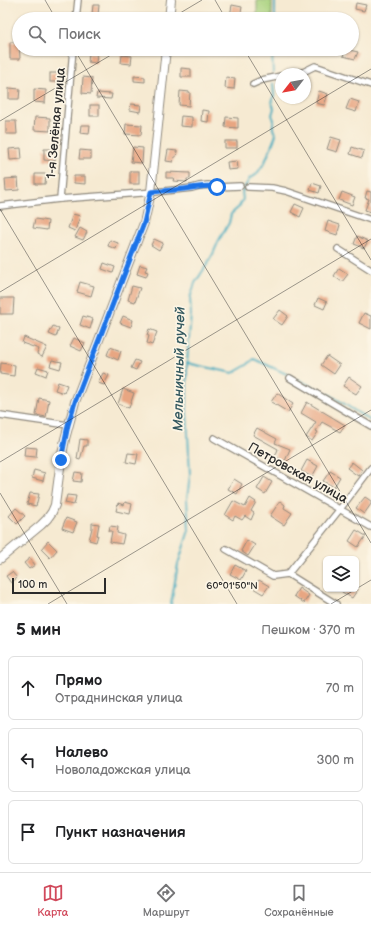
<!DOCTYPE html>
<html lang="ru">
<head>
<meta charset="utf-8">
<style>
  :root { --surface:#fff; --page:#f2f2f2; --text:#202124; --muted:#757577; --line:#e0e0e0; --accent:#d1495b }
  body { margin:0; font-family:"Balsamiq Sans",sans-serif; background:var(--page); color:var(--text) }
  .controls { position:absolute; right:12px; bottom:12px; display:grid; overflow:hidden; border-radius:6px; box-shadow:0 1px 3px #0004 }
  .controls button { width:36px; height:36px; display:grid; place-items:center; padding:0; border:0; border-bottom:1px solid var(--line); background:var(--surface); color:var(--text); font:20px sans-serif }
  .compass { position:absolute; left:275px; top:68px; width:36px; height:36px; border-radius:50%; background:var(--surface); box-shadow:0 1px 3px #0004; rotate:239deg }
  .scale { position:absolute; left:12px; bottom:10px; width:94px; box-sizing:border-box; padding-left:4px; border:2px solid #2b2b2b; border-top:0; font-size:11px; line-height:14px; white-space:nowrap; color:#2b2b2b; -webkit-text-stroke:3px #fcf5e5; paint-order:stroke }
  .stop { position:absolute; width:12px; height:12px; margin:-9px; border:3px solid #1a73e8; border-radius:50%; background:#fff }
  .stop.end { background:#1a73e8; border-color:#fff; box-shadow:0 1px 4px #0008 }
  .list { margin:0; padding:0; list-style:none }
  h2 { display:flex; justify-content:space-between; align-items:center; height:52px; margin:0; padding:0 16px; font-size:17px }
  h2 small { font-size:13px; font-weight:400; color:var(--muted) }
  .list li { display:grid; grid-template-columns:26px 1fr auto; gap:12px; align-items:center; box-sizing:border-box; height:64px; margin:0 8px 8px; padding:0 8px; border:1px solid var(--line); border-radius:6px }
  .list b { display:block; font-size:15px; white-space:nowrap }
  .list p { margin:0; font-size:13px; white-space:nowrap; color:var(--muted) }
  .list em { font-size:13px; font-style:normal; color:var(--muted) }
  .icon { flex:none; width:22px; height:22px; fill:none; stroke:currentColor; stroke-width:2; stroke-linecap:round; stroke-linejoin:round }
  .map { position:relative; flex:none; width:371px; height:604px; overflow:hidden }
  .search { position:absolute; background:var(--surface); box-shadow:0 1px 3px #0004; left:12px; right:12px; top:12px; height:44px; display:flex; align-items:center; gap:10px; box-sizing:border-box; padding:0 14px; border-radius:22px; color:var(--muted); font-size:15px }
  .sheet { height:268px; background:var(--surface) }
  nav { display:flex; justify-content:space-around; align-items:center; box-sizing:border-box; height:56px; border-top:1px solid var(--line); background:var(--surface); font-size:11px; color:var(--muted) }
  nav a { display:grid; justify-items:center; gap:2px }
  nav .on { color:var(--accent) }
  .map>svg:first-child { display:block }
  .green { fill:#a7d17d; stroke:#697e54 }
  .lines { fill:none; stroke-linecap:round; stroke-linejoin:round }
  .stream { stroke:#41acc0; stroke-width:2 }
  .building { fill:#e8a682 }
  .street-casing { stroke:#908a7e; stroke-width:8 }
  .secondary-casing { stroke:#908a7e; stroke-width:10 }
  .street { stroke:#fff; stroke-width:5.5 }
  .secondary { stroke:#fff; stroke-width:8 }
  .route { stroke:#1a73e8; stroke-width:5 }
  .ticks { fill:none; stroke:#2b2b2b; stroke-width:1; stroke-opacity:0.45 }
  .labels { text-anchor:middle; dominant-baseline:central; stroke-width:3.5; stroke-linejoin:round; paint-order:stroke }
  .street-label { font-size:13px; fill:#2b2b2b; stroke:#fcf5e5 }
  .water-label { font-size:14px; font-style:italic; fill:#33585f; stroke:#fcf5e5 }
  .ticks-label { font-size:10px; text-anchor:middle; fill:#2b2b2b; stroke:#fcf5e5; stroke-width:3.5; stroke-linejoin:round; paint-order:stroke }
</style>
</head>
<body>
<div class="map">
<svg width="371" height="604" viewBox="0 0 371 604">
  <rect width="100%" height="100%" fill="#fcf5e5"/>
  <filter id="ink" filterUnits="userSpaceOnUse"><feTurbulence type="fractalNoise" baseFrequency=".025" numOctaves="2"/><feDisplacementMap in="SourceGraphic" scale="8" xChannelSelector="R" yChannelSelector="G"/><feConvolveMatrix kernelMatrix="1 2 1 2 8 2 1 2 1" color-interpolation-filters="sRGB"/></filter>
  <filter id="wash" filterUnits="userSpaceOnUse"><feTurbulence type="fractalNoise" baseFrequency=".012" numOctaves="4" result="noise"/><feDisplacementMap in="SourceGraphic" scale="16" xChannelSelector="R" yChannelSelector="G"/><feGaussianBlur stdDeviation="0.9" result="paint"/><feColorMatrix in="noise" values="0 0 0 0 0 0 0 0 0 0 0 0 0 0 0 0 0 1.4 0 .05"/><feComposite in="paint" operator="in"/></filter>
  <g filter="url(#wash)">
    <rect width="100%" height="100%" fill="#f6ead2"/>
    <!-- green -->
    <rect class="green" x="257" y="0" width="15" height="19"/>
    <g class="lines">
      <!-- stream -->
      <g class="stream">
        <polyline points="275,0 275,19"/>
        <polyline points="233,49 243,50 248,49"/>
        <polyline points="272,49 273,73"/>
        <polyline points="187,363 233,373 247,365 254,359 291,376"/>
        <polyline points="297,379 332,396 371,421"/>
        <path d="M171 604 178 564 189 530 187 499 190 475 187 413V363L191 314 190 298 195 283 206 266 213 254 219 240 229 223 231 214 239 207 243 199 242 192 250 178 256 175 265 162 276 135C272 129 272 126 274 120L272 115 274 108 272 103 274 95 273 83"/>
      </g>
    </g>
    <g id="blocks">
      <!-- building -->
      <g class="building">
        <polygon points="356,3 366,5 364,11 355,9"/>
        <polygon points="93,5 99,5 98,15 92,14"/>
        <polygon points="232,5 242,7 240,18 230,16"/>
        <polygon points="10,42 19,42 20,59 10,59"/>
        <polygon points="345,49 358,52 355,59 343,56"/>
        <polygon points="89,53 97,54 96,63 88,62"/>
        <polygon points="122,55 132,56 131,64 121,63"/>
        <polygon points="181,68 191,69 191,77 181,77"/>
        <rect x="50" y="73" width="10" height="9"/>
        <polygon points="134,76 145,77 145,82 134,81"/>
        <polygon points="83,77 92,78 91,94 82,93"/>
        <polygon points="226,77 235,78 234,89 225,88"/>
        <polygon points="9,88 20,89 19,99 9,99"/>
        <polygon points="34,89 46,90 45,103 34,102"/>
        <polygon points="180,91 190,92 189,106 179,105"/>
        <polygon points="319,91 328,94 324,105 316,103"/>
        <polygon points="97,93 112,94 111,99 96,98"/>
        <polygon points="350,99 359,102 356,112 346,109"/>
        <polygon points="131,104 141,105 140,112 130,110"/>
        <rect x="90" y="105" width="9" height="11"/>
        <polygon points="202,110 209,111 208,122 201,121"/>
        <polygon points="181,116 192,117 192,127 180,126"/>
        <polygon points="35,117 50,118 50,131 34,130"/>
        <polygon points="226,117 238,118 238,128 225,127"/>
        <polygon points="6,121 16,121 17,134 6,134"/>
        <polygon points="126,124 142,125 141,135 125,134"/>
        <polygon points="81,125 90,125 89,134 80,133"/>
        <polygon points="331,137 341,140 337,152 327,149"/>
        <rect x="225" y="141" width="12" height="7"/>
        <polygon points="133,147 143,148 142,163 131,162"/>
        <polygon points="352,147 364,151 362,158 350,154"/>
        <polygon points="21,148 22,159 10,160 9,149"/>
        <polygon points="44,149 56,149 55,161 44,160"/>
        <polygon points="80,150 91,151 91,159 79,159"/>
        <polygon points="168,150 177,151 176,157 174,157 173,162 166,161"/>
        <polygon points="237,161 238,169 228,170 227,162"/>
        <rect x="130" y="171" width="9" height="13"/>
        <polygon points="166,172 190,173 190,179 187,179 187,182 173,181 174,178 166,178"/>
        <polygon points="35,174 46,174 45,184 35,184"/>
        <polygon points="74,176 85,176 85,184 74,183"/>
        <polygon points="18,178 19,190 6,191 5,179"/>
        <polygon points="312,183 321,186 319,193 310,190"/>
        <polygon points="367,191 371,192 371,212 365,210 369,199 365,198"/>
        <polygon points="342,192 355,197 352,205 339,200"/>
        <polygon points="295,204 304,208 300,217 291,212"/>
        <polygon points="73,214 80,216 75,231 68,228"/>
        <polygon points="35,219 48,221 47,230 33,228"/>
        <polygon points="328,221 340,225 337,235 325,231"/>
        <polygon points="80,228 87,232 83,240 75,237"/>
        <polygon points="357,236 368,241 364,248 354,244"/>
        <polygon points="154,239 163,243 159,250 151,245"/>
        <polygon points="110,240 118,243 116,249 108,246"/>
        <polygon points="104,263 115,267 113,273 102,269"/>
        <polygon points="140,265 147,267 145,271 148,272 146,277 137,274"/>
        <polygon points="339,268 348,274 342,282 334,276"/>
        <polygon points="80,282 94,286 91,296 77,292"/>
        <polygon points="132,286 140,288 135,302 128,300"/>
        <polygon points="0,298 14,298 13,314 0,314"/>
        <polygon points="318,298 327,302 324,309 315,305"/>
        <polygon points="280,310 288,316 282,325 273,319"/>
        <polygon points="364,313 371,316 371,329 359,323"/>
        <polygon points="83,316 93,319 90,329 80,325"/>
        <polygon points="123,316 133,320 131,327 120,323"/>
        <polygon points="53,326 59,329 56,337 49,334"/>
        <polygon points="149,329 157,332 152,345 147,343 149,336 147,335"/>
        <polygon points="24,337 47,347 42,357 37,354 39,349 22,343"/>
        <polygon points="74,338 85,343 81,351 70,346"/>
        <polygon points="110,347 121,351 118,360 107,355"/>
        <polygon points="327,356 340,365 334,374 321,365"/>
        <polygon points="52,360 62,362 60,369 50,366"/>
        <polygon points="135,360 140,362 136,370 131,368"/>
        <polygon points="1,363 15,365 14,376 0,374"/>
        <polygon points="38,367 48,370 46,376 36,372"/>
        <polygon points="103,373 109,375 104,385 98,383"/>
        <polygon points="349,377 362,386 356,394 343,386"/>
        <polygon points="58,382 67,385 64,393 55,390"/>
        <polygon points="123,389 134,393 129,408 118,404"/>
        <polygon points="277,393 293,404 288,412 271,402"/>
        <polygon points="39,398 49,400 46,417 36,415"/>
        <polygon points="307,402 345,425 340,432 322,422 316,431 318,432 312,441 306,437 316,422 301,413"/>
        <polygon points="257,428 277,439 275,443 290,449 285,461 275,457 278,449 253,435"/>
        <polygon points="80,439 87,440 87,446 84,446 80,460 77,459"/>
        <polygon points="25,447 37,448 36,457 24,456"/>
        <polygon points="128,453 138,454 136,464 126,462"/>
        <polygon points="307,460 318,466 312,477 301,471"/>
        <polygon points="352,462 362,470 358,476 347,468"/>
        <polygon points="34,470 45,473 43,481 32,478"/>
        <polygon points="330,471 340,477 334,487 323,481"/>
        <polygon points="75,472 82,473 81,482 73,481"/>
        <polygon points="264,477 272,482 265,494 257,489"/>
        <polygon points="234,479 242,484 237,494 228,489"/>
        <polygon points="30,493 39,494 36,506 27,504"/>
        <polygon points="67,495 76,496 74,505 65,503"/>
        <polygon points="365,497 371,501 371,504 364,514 356,508"/>
        <polygon points="250,498 256,502 251,511 254,513 251,520 245,516 242,520 235,516 233,520 225,515 233,501 245,507"/>
        <polygon points="280,501 285,505 284,508 292,513 284,525 270,516"/>
        <polygon points="125,502 132,504 130,514 116,511 118,503 124,505"/>
        <polygon points="16,508 25,516 17,524 9,516"/>
        <polygon points="66,518 77,522 73,532 62,528"/>
        <polygon points="92,523 99,524 97,535 98,535 96,542 89,540 92,528"/>
        <polygon points="110,526 118,527 117,533 124,535 122,544 110,542 112,531 109,531"/>
        <polygon points="356,530 366,536 358,547 349,541"/>
        <polygon points="247,540 255,545 248,556 241,551"/>
        <polygon points="48,541 57,550 50,558 41,549"/>
        <polygon points="30,558 35,565 29,569 24,563"/>
        <polygon points="235,565 246,571 241,580 230,574"/>
        <polygon points="12,572 17,578 11,583 6,576"/>
        <polygon points="259,580 269,586 263,594 253,588"/>
        <polygon points="299,588 309,595 304,603 294,596"/>
        <polygon points="344,589 358,589 352,598 342,592"/>
      </g>
    </g>
  </g>
  <g filter="url(#ink)">
    <use href="#blocks" fill-opacity="0" stroke="#908a7e" stroke-width="1"/>
    <g class="lines">
      <!-- street casing -->
      <g class="street-casing">
        <g id="street">
          <polyline points="76,19 78,0"/>
          <polyline points="295,74 303,72 315,66 371,85"/>
          <polyline points="253,84 262,80 281,76"/>
          <polyline points="248,187 272,188 286,191 371,220"/>
          <polyline points="60,199 73,49"/>
          <polyline points="0,206 60,199 155,192 192,188 199,186 208,185 217,187 240,186"/>
          <polyline points="338,249 371,270"/>
          <polyline points="290,378 371,426"/>
          <polyline points="0,415 68,425"/>
          <polyline points="214,438 371,527"/>
          <polyline points="226,549 273,576 288,574 336,604"/>
          <polyline points="288,574 340,509 371,468"/>
        </g>
      </g>
      <!-- secondary casing -->
      <g class="secondary-casing">
        <g id="secondary">
          <polyline points="169,19 171,0"/>
          <polyline points="0,559 41,525 47,519 52,512 55,505 61,460 65,439 75,402 144,223 151,192 166,49"/>
        </g>
      </g>
      <!-- street -->
      <use href="#street" class="street"/>
      <!-- secondary -->
      <use href="#secondary" class="secondary"/>
    </g>
  </g>
  <g class="lines" filter="url(#ink)">
    <!-- route -->
    <path class="route" d="M61 460 68 425 75 402 144 223 151 192C164 191 178 190 191 188 202 187 205 185 217 187"/>
  </g>
  <!-- ticks -->
  <path class="ticks" d="M45 0 56 19M215 0 226 19M170 19 202 0M74 49 371 543M244 49 371 260M0 121 121 49M0 209 237 604M0 292 371 69M0 462 371 239M0 493 67 604M48 604 371 410M331 604 371 580"/>
  <g class="labels">
    <!-- street labels -->
    <g class="street-label">
      <text transform="translate(56 123) rotate(-85)">1-я Зелёная улица</text>
      <text transform="translate(298 473) rotate(29)">Петровская улица</text>
    </g>
    <!-- water labels -->
    <g class="water-label">
      <text transform="translate(179 369) rotate(-89)">Мельничный ручей</text>
    </g>
  </g>
  <g class="ticks-label">
    <text x="232" y="589">60°01'50"N</text>
  </g>
</svg>
<div class="controls">
<button><svg class="icon" aria-label="layers" viewBox="0 0 24 24"><path d="M12 4l9 5-9 5-9-5zM3 14l9 5 9-5"/></svg></button>
</div>
<svg class="compass" viewBox="-18 -18 36 36"><path d="M0-13l5 13h-10z" fill="#e53935"/><path d="M0 13l5-13h-10z" fill="#757577"/></svg>
<div class="scale">100 m</div>
<div class="stop" style="left:217px;top:187px"></div>
<div class="stop end" style="left:61px;top:460px"></div>
<div class="search"><svg class="icon" aria-label="search" viewBox="0 0 24 24"><circle cx="10" cy="10" r="6"/><path d="M15 15l6 6"/></svg>Поиск</div>
</div>
<section class="sheet">
<h2>5 мин<small>Пешком · 370 m</small></h2>
<ul class="list">
<li><svg class="icon" aria-label="ahead" viewBox="0 0 24 24"><path d="M12 20V5M6 11l6-6 6 6"/></svg><div><b>Прямо</b><p>Отраднинская улица</p></div><em>70 m</em></li>
<li><svg class="icon" aria-label="left" viewBox="0 0 24 24"><path d="M17 20v-9H6M10 6l-5 5 5 5"/></svg><div><b>Налево</b><p>Новоладожская улица</p></div><em>300 m</em></li>
<li><svg class="icon" aria-label="arrive" viewBox="0 0 24 24"><path d="M6 21V4h12l-3 4 3 4H6"/></svg><div><b>Пункт назначения</b></div></li>
</ul>
</section>
<nav>
<a class="on"><svg class="icon" aria-label="map" viewBox="0 0 24 24"><path d="M3 6l6-2 6 2 6-2v14l-6 2-6-2-6 2zM9 4v14M15 6v14"/></svg>Карта</a>
<a><svg class="icon" aria-label="directions" viewBox="0 0 24 24"><path d="M12 3l9 9-9 9-9-9zM9 14v-3h6M13 9l2 2-2 2"/></svg>Маршрут</a>
<a><svg class="icon" aria-label="saved" viewBox="0 0 24 24"><path d="M7 4h10v16l-5-4-5 4z"/></svg>Сохранённые</a>
</nav>
</body>
</html>
